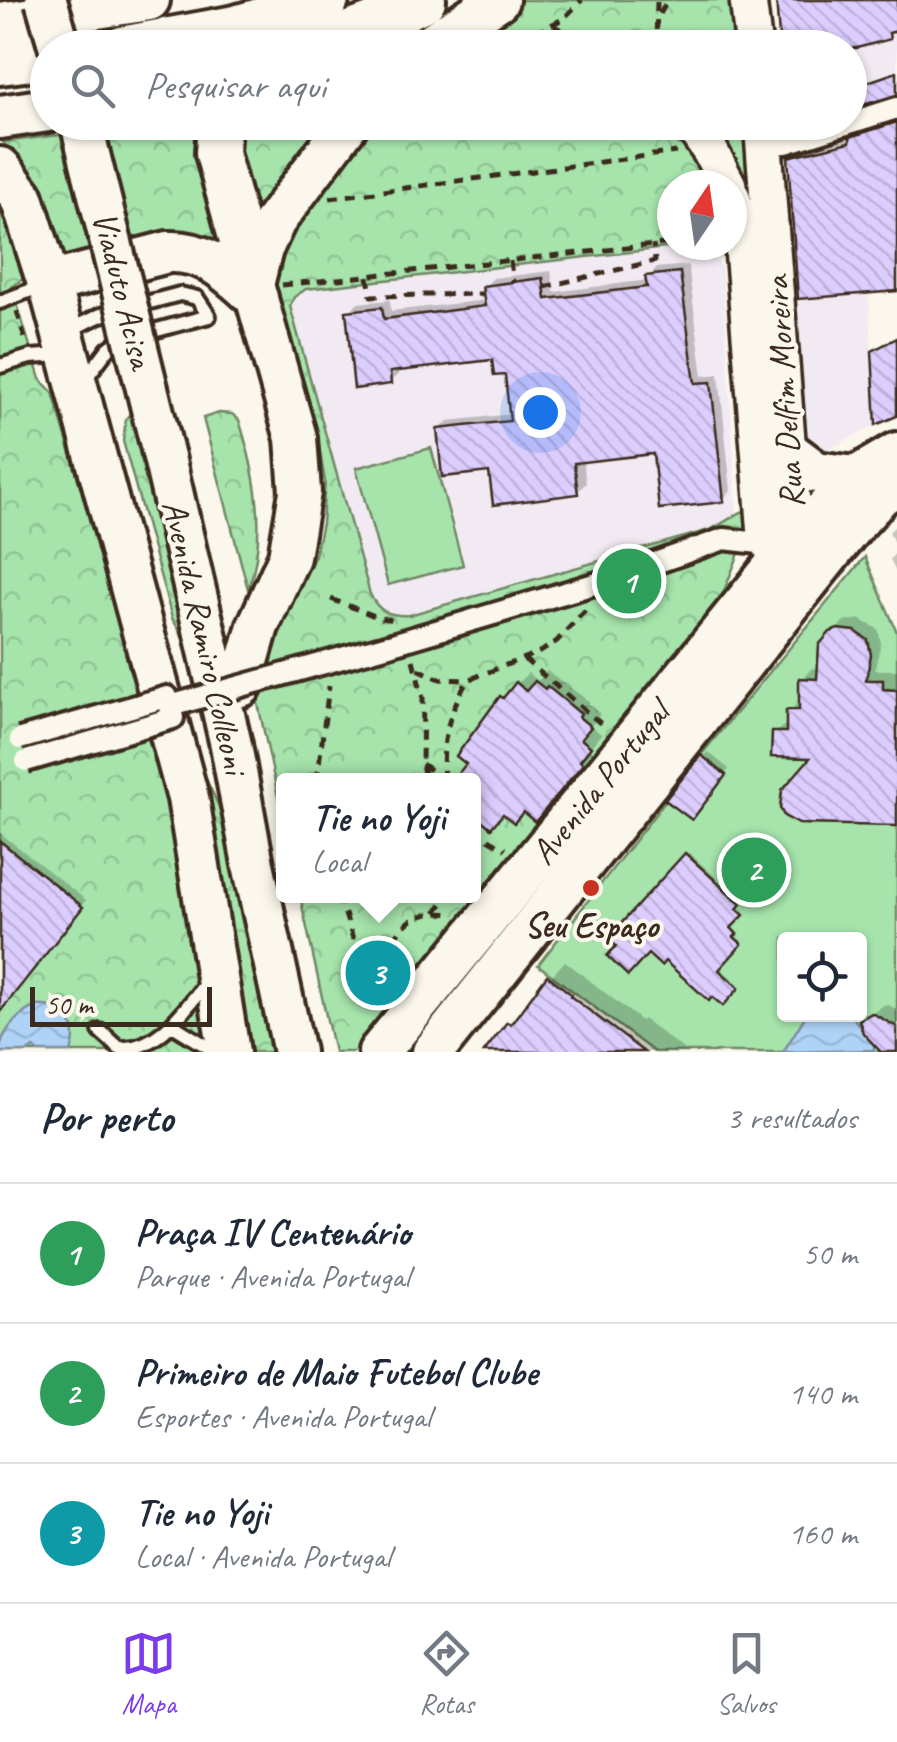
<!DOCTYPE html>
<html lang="pt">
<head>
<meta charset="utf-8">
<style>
  :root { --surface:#fff; --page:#f2f2f3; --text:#1f2937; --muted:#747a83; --line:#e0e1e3; --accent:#7c3aed }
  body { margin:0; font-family:Caveat,sans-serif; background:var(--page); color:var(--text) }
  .controls { position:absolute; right:30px; bottom:30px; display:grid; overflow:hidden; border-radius:10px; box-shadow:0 2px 8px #0004 }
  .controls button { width:90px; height:90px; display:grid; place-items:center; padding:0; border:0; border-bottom:2px solid var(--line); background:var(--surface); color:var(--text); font:50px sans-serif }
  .compass { position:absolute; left:657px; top:170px; width:90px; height:90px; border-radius:50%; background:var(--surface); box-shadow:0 2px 8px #0004; rotate:13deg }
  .scale { position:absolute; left:30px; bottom:25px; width:182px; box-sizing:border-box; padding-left:10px; border:5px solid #3b2a1e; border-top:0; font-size:28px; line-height:35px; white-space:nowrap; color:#3b2a1e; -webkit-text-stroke:8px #fbf7ec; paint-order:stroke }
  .you { position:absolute; left:540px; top:412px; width:35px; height:35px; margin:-25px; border:8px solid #fff; border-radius:50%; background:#1a73e8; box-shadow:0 0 0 15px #1a73e833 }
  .badge { display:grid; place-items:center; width:65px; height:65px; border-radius:50%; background:var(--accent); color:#fff; font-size:32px; font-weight:700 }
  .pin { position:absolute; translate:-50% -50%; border:5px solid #fff; box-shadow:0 2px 10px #0006 }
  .popup { position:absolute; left:276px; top:773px; width:205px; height:130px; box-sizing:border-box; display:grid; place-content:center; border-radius:10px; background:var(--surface); filter:drop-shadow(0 2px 8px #0005); font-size:32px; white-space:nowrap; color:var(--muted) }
  .popup b { font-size:38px; color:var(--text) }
  .popup::after { content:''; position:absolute; left:50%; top:100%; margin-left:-20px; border:20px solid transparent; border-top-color:var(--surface) }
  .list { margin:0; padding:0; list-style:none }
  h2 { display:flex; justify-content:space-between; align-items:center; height:130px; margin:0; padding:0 40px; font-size:42px }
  h2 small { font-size:32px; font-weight:400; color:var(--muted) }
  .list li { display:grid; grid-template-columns:65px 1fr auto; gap:30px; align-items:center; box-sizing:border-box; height:140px; padding:0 40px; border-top:2px solid var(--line) }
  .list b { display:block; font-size:38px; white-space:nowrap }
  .list p { margin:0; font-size:32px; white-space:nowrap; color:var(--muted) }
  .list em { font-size:32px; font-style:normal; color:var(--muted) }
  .icon { flex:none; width:55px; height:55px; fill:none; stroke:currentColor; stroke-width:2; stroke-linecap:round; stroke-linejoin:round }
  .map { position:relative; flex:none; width:897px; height:1052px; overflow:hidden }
  .search { position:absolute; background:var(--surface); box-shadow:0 2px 8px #0004; left:30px; right:30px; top:30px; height:110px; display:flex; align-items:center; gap:25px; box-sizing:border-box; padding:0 35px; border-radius:55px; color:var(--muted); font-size:38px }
  .sheet { height:550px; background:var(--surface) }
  nav { display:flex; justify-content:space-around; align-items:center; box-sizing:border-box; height:140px; border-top:2px solid var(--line); background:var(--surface); font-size:28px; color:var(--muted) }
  nav a { display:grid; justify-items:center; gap:5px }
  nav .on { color:var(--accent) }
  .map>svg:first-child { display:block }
  .built { fill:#f2eaf2 }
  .grass { fill:#a6e4ac; stroke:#708765; stroke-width:2.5; fill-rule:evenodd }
  .forest { fill:url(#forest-crowns); stroke:#708765; stroke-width:2.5 }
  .water { fill:url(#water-waves); stroke:#808fa0; stroke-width:2.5 }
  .shadow { fill:#0003 }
  .building { fill:url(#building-back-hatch); stroke:#3b2a1e; stroke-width:2.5 }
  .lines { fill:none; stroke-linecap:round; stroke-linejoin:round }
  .service-casing { stroke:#3b2a1e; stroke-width:20 }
  .pedestrian-casing { stroke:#3b2a1e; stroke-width:28 }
  .secondary-casing { stroke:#3b2a1e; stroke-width:42 }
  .primary-casing { stroke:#3b2a1e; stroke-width:48 }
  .trunk-casing { stroke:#3b2a1e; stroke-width:50 }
  .path { stroke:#3b2a1e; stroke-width:5; stroke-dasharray:10 8; stroke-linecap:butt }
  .service { stroke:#fbf7ec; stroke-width:12 }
  .pedestrian { stroke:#fbf7ec; stroke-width:20 }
  .secondary { stroke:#fbf7ec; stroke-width:35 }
  .primary { stroke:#fbf7ec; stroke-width:40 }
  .trunk { stroke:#fbf7ec; stroke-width:42 }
  .pedestrian-bridge-casing { stroke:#3b2a1e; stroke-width:28; stroke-linecap:butt }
  .primary-bridge-casing { stroke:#3b2a1e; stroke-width:48; stroke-linecap:butt }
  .pedestrian-bridge { stroke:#fbf7ec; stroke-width:20 }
  .primary-bridge { stroke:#fbf7ec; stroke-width:40 }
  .poi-dot { fill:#c8321e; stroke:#fbf7ec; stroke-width:4 }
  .labels { text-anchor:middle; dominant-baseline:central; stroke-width:8; stroke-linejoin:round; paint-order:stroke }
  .street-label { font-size:35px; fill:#3b2a1e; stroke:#fbf7ec }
  .poi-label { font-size:35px; font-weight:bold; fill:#3b2a1e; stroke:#fbf7ec }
</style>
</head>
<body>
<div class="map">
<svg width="897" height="1052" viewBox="0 0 897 1052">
  <defs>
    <pattern id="forest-crowns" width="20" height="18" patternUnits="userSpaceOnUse" patternTransform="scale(2.5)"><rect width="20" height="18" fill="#a6e4ac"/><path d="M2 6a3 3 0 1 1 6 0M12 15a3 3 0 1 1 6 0" fill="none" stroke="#90c494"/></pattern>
    <pattern id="water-waves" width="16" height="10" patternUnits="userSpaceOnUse" patternTransform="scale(2.5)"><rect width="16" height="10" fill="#aed3f7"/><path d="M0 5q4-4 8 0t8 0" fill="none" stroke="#97b5d3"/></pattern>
    <pattern id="building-back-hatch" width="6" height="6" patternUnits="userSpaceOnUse" patternTransform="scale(2.5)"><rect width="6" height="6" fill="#dccdff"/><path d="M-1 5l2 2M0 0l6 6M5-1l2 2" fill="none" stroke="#beb0da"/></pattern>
  </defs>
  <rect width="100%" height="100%" fill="#fbf7ec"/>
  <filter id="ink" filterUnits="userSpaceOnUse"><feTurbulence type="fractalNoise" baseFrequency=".01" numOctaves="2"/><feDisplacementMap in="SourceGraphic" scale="20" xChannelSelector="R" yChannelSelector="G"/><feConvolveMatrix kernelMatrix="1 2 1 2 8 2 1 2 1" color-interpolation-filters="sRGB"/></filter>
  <g filter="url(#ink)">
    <!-- built -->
    <g class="built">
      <polygon points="897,0 897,91 850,107 850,48"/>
      <polygon points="897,123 869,294 876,425 827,450 807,438 788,156 841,144"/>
      <polygon points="692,245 710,250 722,268 737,512 730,522 409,615 397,616 381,610 370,594 290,306 294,297 306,289"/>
    </g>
    <!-- grass -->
    <g class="grass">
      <polygon points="704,123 750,123 760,223"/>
      <polygon points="431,448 463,565 388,585 356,468"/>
      <path d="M865 557 897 632V1052H654L538 965 701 755ZM784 939H860V1014H784Z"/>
    </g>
    <!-- forest -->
    <g class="forest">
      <polygon points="521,0 735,0 736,37 705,38 683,47 487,46 482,43 479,35 483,27"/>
      <polygon points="155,123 199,123 197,151 219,241 216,244 63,265 21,165 3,142"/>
      <polygon points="242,123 336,123 257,226 237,152"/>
      <path d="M366 123H657L678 144 692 147 714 185H672V245H730L731 253C715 255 708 247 692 245L306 289 294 297 290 306 370 594C378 612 390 616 409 615L709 530C726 523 735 513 749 509L740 551 716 611 364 1052H334L300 896H473V780H283V820L256 694 276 627 295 599 315 555 322 523 325 482 319 446 275 292 274 255Z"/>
      <polygon points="0,196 27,269 24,278 12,287 40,379 53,393 174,807 216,1052 0,1052"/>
      <polygon points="135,406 185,640 172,618 123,441 126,419"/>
      <path d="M219 413 232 414 239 420C256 474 268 534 248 589L203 418Z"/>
      <path d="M195 761C247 843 260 958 282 1052H239Z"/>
    </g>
    <!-- water -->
    <g class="water">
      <path d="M36 1006C64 1004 81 1025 71 1052H39L34 1048 27 1052H0C0 1033 18 1014 36 1006Z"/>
      <polygon points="806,1015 851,1015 874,1045 874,1050 783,1052"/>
    </g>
    <!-- shadow -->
    <g class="shadow">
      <polygon points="897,116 897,289 790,158 801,146 854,134 860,128"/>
      <polygon points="688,265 703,376 719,374 731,491 722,500 656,451 583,460 586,483 577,492 491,469 439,430 448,421 512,414 507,372 494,357 398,368 399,374 390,382 349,312 357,303 390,300 391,311 487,300 485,286 493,278 551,271 554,292 648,280 656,268"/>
      <polygon points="897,524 897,550 889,532"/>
      <polygon points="897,551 897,575 890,559"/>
      <polygon points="859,619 878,629 881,643 875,670 897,670 897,823 816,756 774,733 789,722 789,712 801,699 801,680 812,668 820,669 832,634 844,622"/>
      <polygon points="547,671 590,702 588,704 600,714 591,726 601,734 589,749 592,752 546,807 473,810 473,780 459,777 470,764 502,698 528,673 538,681"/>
      <polygon points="708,752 729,769 697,812 703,757"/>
      <polygon points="0,833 86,900 0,1010"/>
      <polygon points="689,853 741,900 737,905 744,911 731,925 737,931 734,934 742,941 719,967 739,984 722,1003 665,958 648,950 620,945 612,938"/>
      <polygon points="565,961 641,1021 643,1019 687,1052 492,1052 509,1023"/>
      <polygon points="885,1004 897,1009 897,1052 876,1052 879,1047 862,1021"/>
    </g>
    <!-- building -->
    <g class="building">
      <polygon points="776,0 897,0 897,31 889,33 890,39 857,48 780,48"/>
      <polygon points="897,72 897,95 850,109 850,88"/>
      <polygon points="897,122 897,291 798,299 788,157 850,142 850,137"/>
      <polygon points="680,272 695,383 711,382 724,502 659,509 653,454 574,463 578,494 493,505 489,472 442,477 437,429 510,421 505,375 494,376 492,360 390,372 391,384 354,389 346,311 382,307 384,319 485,306 482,286 543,278 546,299 647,287 645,276"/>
      <polygon points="897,338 897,416 876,425 872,351"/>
      <polygon points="838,629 855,631 868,640 871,655 866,680 883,680 883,689 897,690 897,826 799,824 784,816 780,808 782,790 810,758 771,757 772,732 786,732 786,710 799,710 799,678 817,679 819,645 830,632"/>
      <polygon points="535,681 545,689 547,686 581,714 579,717 591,727 581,739 591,747 580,761 583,764 535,822 523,812 514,823 503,814 491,828 473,813 473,780 453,780 466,764 456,756 500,696 503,698 516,682 526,691"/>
      <polygon points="701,755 726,775 692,820 665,800"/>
      <polygon points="0,841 83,907 0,1012"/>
      <polygon points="685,853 741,904 737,909 744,915 731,928 737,934 734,937 742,944 719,970 739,988 723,1006 712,997 709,1001 665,961 661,966 648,954 628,976 607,956 616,946 608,938"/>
      <polygon points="547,975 571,994 570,996 644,1052 484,1052 507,1022 511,1024"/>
      <polygon points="872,1013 897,1027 897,1052 881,1052 863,1033 859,1020"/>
    </g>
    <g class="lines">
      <!-- service casing -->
      <g class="service-casing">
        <g id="service">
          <polyline points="0,302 42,286"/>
          <polyline points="69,330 101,315 180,294 197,298 209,316 120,340 108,349 83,382"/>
          <polyline points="0,366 30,357 61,355"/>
          <polyline points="174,1026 216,1052"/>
          <path d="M100 1031 119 1048C158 1052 186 1007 208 981"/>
        </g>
      </g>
      <!-- pedestrian casing -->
      <g class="pedestrian-casing">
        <g id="pedestrian">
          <polyline points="764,145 786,143 897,108"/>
          <polyline points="389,645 601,582 724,539 768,544"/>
        </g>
      </g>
      <!-- secondary casing -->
      <g class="secondary-casing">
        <g id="secondary">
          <polyline points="748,0 754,48"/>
          <polyline points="690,122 710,151 728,185"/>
          <polyline points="762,122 795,541"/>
          <polyline points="732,197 742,236 766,535 773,550 781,558"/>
        </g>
      </g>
      <!-- primary casing -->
      <g class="primary-casing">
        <g id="primary">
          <polyline points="0,23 149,0"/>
          <polyline points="425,48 498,0"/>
          <polyline points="788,451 816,472 856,477"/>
          <polyline points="164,457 231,745 253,864 294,1052"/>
          <polyline points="241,686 258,626 289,557 300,492 296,438 253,285 262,249 275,221 349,122"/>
          <path d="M229 1052 188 798 49 283 168 252C208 250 229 274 257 298"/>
          <polyline points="379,1052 795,541 856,477 897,453"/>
          <polyline points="433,1052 849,530 881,495 897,485"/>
        </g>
      </g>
      <!-- trunk casing -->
      <g class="trunk-casing">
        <g id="trunk">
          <polyline points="122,48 236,27 327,0"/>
          <polyline points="308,48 374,24 424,0"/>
          <polyline points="0,63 48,57"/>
          <polyline points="0,117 48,110"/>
          <polyline points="219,122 217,153 253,285"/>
          <polyline points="0,169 22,198 49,283"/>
        </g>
      </g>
      <!-- path -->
      <g class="path">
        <polyline points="660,14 668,0"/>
        <polyline points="554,26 580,40 617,48"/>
        <polyline points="523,46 535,33 563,19 582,0"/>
        <polyline points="656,48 657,0"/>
        <polyline points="330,198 676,152"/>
        <polyline points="510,261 513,282"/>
        <polyline points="368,276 371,296 483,294"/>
        <polyline points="282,285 672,243"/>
        <polyline points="544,287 655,261 653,245"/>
        <polyline points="17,311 25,339"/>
        <polyline points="331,599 380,618 394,620"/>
        <polyline points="524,659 606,728"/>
        <polyline points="413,660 423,698 422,763 425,780"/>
        <polyline points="418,669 440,679 468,680"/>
        <polyline points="422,764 443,780"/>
        <polyline points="317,780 329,686"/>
        <path d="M444 780C441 742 448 713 468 680L542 651 557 641 586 609"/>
        <polyline points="473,830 506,849"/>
        <polyline points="339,896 365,975 367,1016"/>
        <polyline points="436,912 448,896"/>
        <polyline points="359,953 388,947"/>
        <path d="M385 993C384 948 397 907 452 914"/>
      </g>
      <!-- service -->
      <use href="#service" class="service"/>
      <!-- pedestrian -->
      <use href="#pedestrian" class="pedestrian"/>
      <!-- secondary -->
      <use href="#secondary" class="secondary"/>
      <!-- primary -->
      <use href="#primary" class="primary"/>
      <!-- trunk -->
      <use href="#trunk" class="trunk"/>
      <!-- pedestrian-bridge casing -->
      <g class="pedestrian-bridge-casing">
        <g id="pedestrian-bridge">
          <polyline points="20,739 167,697 170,706"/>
          <polyline points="26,761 173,718 170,706 389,645"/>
        </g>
      </g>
      <!-- primary-bridge casing -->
      <g class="primary-bridge-casing">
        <g id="primary-bridge">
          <polyline points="46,0 60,48"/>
          <polyline points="81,122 164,457"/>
        </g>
      </g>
      <!-- pedestrian-bridge -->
      <use href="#pedestrian-bridge" class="pedestrian-bridge"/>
      <!-- primary-bridge -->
      <use href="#primary-bridge" class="primary-bridge"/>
    </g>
  </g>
  <!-- markers -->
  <circle class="poi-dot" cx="591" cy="888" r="10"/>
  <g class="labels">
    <!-- street labels -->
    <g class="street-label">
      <text transform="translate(123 290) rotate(76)">Viaduto Acisa</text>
      <text transform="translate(784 392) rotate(-94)">Rua Delfim Moreira</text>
      <text transform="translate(205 637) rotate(77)">Avenida Ramiro Colleoni</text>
      <text transform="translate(600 783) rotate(-51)">Avenida Portugal</text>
    </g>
    <!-- poi labels -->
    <g class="poi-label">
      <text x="591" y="925">Seu Espaço</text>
    </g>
  </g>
</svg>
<div class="controls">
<button><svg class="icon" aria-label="locate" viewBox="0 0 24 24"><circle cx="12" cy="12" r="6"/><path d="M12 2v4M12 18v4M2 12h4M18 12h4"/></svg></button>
</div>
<svg class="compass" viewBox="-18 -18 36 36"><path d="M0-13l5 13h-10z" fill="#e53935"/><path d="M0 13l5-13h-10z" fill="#747a83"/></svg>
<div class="scale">50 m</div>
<div class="you"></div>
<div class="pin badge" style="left:629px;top:581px;background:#2e9e5b">1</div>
<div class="pin badge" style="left:754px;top:870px;background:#2e9e5b">2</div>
<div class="pin badge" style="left:378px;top:973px;background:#0f9aa8">3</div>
<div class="popup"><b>Tie no Yoji</b>Local</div>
<div class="search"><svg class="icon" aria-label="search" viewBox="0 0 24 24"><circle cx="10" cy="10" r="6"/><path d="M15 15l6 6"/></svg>Pesquisar aqui</div>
</div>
<section class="sheet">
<h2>Por perto<small>3 resultados</small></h2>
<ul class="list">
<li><span class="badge" style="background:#2e9e5b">1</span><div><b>Praça IV Centenário</b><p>Parque · Avenida Portugal</p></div><em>50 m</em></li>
<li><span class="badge" style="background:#2e9e5b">2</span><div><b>Primeiro de Maio Futebol Clube</b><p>Esportes · Avenida Portugal</p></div><em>140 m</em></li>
<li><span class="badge" style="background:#0f9aa8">3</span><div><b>Tie no Yoji</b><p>Local · Avenida Portugal</p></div><em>160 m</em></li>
</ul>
</section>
<nav>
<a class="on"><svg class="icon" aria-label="map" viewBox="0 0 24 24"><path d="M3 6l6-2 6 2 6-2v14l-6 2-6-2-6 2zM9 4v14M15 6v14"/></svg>Mapa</a>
<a><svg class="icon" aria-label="directions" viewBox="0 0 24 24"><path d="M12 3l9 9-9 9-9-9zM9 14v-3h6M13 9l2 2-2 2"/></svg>Rotas</a>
<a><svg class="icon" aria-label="saved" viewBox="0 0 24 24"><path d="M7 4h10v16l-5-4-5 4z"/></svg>Salvos</a>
</nav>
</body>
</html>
